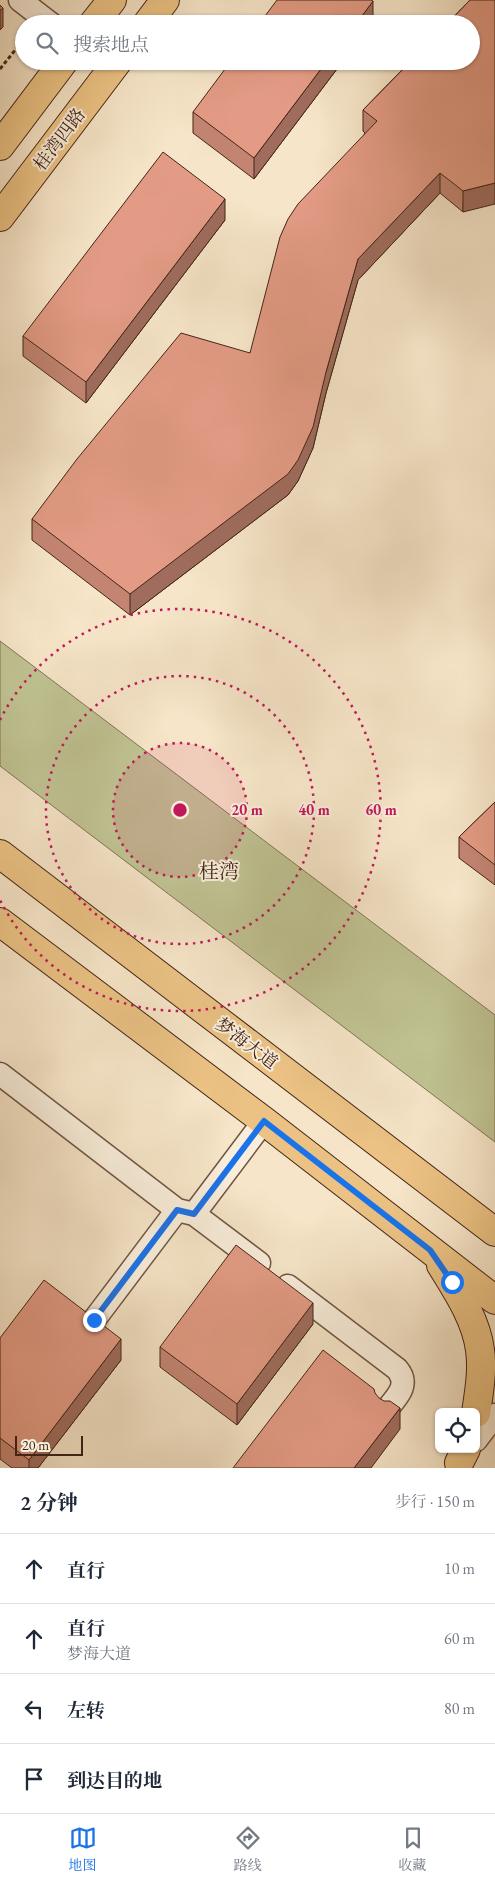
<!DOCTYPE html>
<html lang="zh">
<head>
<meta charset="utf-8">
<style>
  :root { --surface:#fff; --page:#f6f6f7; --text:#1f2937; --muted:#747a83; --line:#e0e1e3; --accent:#1a73e8 }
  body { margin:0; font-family:"EB Garamond","Noto Serif SC",serif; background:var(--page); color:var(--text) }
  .controls { position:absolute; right:15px; bottom:15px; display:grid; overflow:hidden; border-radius:8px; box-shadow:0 1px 4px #0004 }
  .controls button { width:45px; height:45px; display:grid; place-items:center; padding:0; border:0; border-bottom:1px solid var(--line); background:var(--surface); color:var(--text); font:25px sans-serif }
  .scale { position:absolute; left:15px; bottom:12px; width:68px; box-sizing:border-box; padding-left:5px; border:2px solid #432517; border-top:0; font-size:14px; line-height:18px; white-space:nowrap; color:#432517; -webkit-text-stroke:4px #f9eedb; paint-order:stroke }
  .stop { position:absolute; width:15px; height:15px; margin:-11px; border:4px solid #1a73e8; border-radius:50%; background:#fff }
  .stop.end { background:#1a73e8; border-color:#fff; box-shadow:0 1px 5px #0008 }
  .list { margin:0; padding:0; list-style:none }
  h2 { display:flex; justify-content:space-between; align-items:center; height:65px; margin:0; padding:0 20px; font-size:21px }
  h2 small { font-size:16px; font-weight:400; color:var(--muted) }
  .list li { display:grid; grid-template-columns:32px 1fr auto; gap:15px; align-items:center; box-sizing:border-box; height:70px; padding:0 20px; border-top:1px solid var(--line) }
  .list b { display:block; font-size:19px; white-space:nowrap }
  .list p { margin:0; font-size:16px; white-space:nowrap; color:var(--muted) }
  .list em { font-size:16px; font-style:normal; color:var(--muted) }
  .icon { flex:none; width:28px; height:28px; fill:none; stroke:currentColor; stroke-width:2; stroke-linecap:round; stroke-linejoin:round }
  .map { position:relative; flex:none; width:495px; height:1468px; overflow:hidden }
  .search { position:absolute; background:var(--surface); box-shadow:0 1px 4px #0004; left:15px; right:15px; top:15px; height:55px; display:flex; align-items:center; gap:12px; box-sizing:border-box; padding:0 18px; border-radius:28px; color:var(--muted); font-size:19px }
  .sheet { height:345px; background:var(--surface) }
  nav { display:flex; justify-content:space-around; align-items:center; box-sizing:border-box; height:70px; border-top:1px solid var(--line); background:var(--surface); font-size:14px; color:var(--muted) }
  nav a { display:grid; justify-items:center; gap:2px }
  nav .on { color:var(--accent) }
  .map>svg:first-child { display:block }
  .green { fill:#c0c393; stroke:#827455 }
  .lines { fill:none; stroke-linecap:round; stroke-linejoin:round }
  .minor-casing { stroke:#705543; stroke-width:25 }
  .major-casing { stroke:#432517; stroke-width:30 }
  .path { stroke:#432517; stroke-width:3; stroke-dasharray:4 2.5; stroke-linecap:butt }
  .minor { stroke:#f9eedb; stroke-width:22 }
  .major { stroke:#ebc284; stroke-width:28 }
  .wall { fill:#c38572; stroke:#432517 }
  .shaded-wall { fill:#9f6c5d; stroke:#432517 }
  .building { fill:#e39b85; stroke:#432517 }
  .route { stroke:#1a73e8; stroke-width:6 }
  .ring { fill:none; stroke:#c2185b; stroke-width:2.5; stroke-dasharray:2.5 5 }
  .labels { text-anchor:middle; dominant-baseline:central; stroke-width:4; stroke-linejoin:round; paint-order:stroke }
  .street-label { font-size:18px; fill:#432517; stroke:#f9eedb }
  .quarter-label { font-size:20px; fill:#432517; stroke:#f9eedb }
  .centre { fill:#c2185b; stroke:#f9eedb; stroke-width:2.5 }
  .ring-label { font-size:15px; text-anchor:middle; font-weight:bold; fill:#c2185b; stroke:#f9eedb; stroke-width:4; stroke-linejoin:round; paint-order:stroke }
</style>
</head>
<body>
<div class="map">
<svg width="495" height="1468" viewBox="0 0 495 1468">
  <rect width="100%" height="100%" fill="#f6e5c8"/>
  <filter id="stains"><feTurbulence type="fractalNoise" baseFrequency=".004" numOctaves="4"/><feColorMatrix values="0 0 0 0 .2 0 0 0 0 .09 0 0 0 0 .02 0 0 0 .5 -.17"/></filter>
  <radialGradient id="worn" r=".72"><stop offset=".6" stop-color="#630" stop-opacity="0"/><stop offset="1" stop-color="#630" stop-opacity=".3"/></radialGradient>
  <!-- green -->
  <polygon class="green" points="0,641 495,1015 495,1142 0,766"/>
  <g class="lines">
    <!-- minor casing -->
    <g class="minor-casing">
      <g id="minor">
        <polyline points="20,0 51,24"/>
        <polyline points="0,1074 177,1210 194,1214 259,1263"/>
        <polyline points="194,1214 264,1121"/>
        <path d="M288 1286 397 1369C410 1384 398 1396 387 1409"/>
        <polyline points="94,1320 177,1210"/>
        <polyline points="476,1440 495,1415"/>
      </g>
    </g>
    <!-- major casing -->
    <g class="major-casing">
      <g id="major">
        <polyline points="93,24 112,0"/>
        <polyline points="147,24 165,0"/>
        <polyline points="0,146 64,61"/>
        <polyline points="0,217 118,61"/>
        <polyline points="0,854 495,1232"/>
        <polyline points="0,922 264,1121 495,1300"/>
        <path d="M441 1265C457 1291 476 1319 480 1350 483 1370 479 1392 476 1413"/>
        <polyline points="459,1463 466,1449"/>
      </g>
    </g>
    <!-- path -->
    <polyline class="path" points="0,69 24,39"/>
    <!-- minor -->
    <use href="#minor" class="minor"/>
    <!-- major -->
    <use href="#major" class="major"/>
  </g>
  <!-- wall -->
  <g class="wall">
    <polygon points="470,0 463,212 440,193 358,280 326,393 313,448 298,481 288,495 130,615 32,540 32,519 250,353 365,133 363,131 363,110"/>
    <polygon points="343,61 254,179 193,133 193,112"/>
    <polygon points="225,220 86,403 23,356 23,336"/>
    <polygon points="495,802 495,885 459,858 459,837"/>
    <polygon points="313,1324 237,1425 160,1367 160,1347"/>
    <polygon points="0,1338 121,1360 38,1468 12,1468 0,1459"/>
  </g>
  <!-- shaded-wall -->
  <g class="shaded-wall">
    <polygon points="373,1 373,22 371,24 356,24"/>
    <polygon points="3,8 3,27 0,30 0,11"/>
    <polygon points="327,61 343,61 254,179 254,158"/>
    <polygon points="440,173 440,193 358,280 326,393 313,448 298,481 288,495 130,615 130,594 326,372 358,259"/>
    <polygon points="495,183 495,204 463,212 463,191"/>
    <polygon points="225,199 225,220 86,403 86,382"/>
    <polygon points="313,1303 313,1324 237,1425 237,1404"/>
    <polygon points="121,1339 121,1360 38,1468 29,1468 29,1460"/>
    <polygon points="400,1408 400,1429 371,1468 354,1468"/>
  </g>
  <!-- building -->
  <g class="building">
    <polygon points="277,0 371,0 373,1 356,24 259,24"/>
    <polygon points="470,0 495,0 495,183 463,191 440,173 358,259 326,372 313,427 298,460 288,474 130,594 32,519 77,459 181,333 250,353 280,237 288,219 298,204 377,121 363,110 411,61 471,61 471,24 447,24"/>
    <polygon points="0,5 3,8 0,11"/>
    <polygon points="231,61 327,61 254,158 193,112"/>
    <polygon points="163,152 225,199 86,382 23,336"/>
    <polygon points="495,802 495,865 459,837"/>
    <polygon points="236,1245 313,1303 237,1404 160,1347"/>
    <polygon points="44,1280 121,1339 29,1460 0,1438 0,1338"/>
    <polygon points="323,1350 374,1389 375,1393 379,1398 384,1401 390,1401 400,1408 354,1468 233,1468"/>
  </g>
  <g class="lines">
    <!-- route -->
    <polyline class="route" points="94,1320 177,1210 194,1214 264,1121 430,1250 452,1282"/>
  </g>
  <!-- distance rings -->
  <circle cx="180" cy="810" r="67" fill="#c2185b" fill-opacity=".12"/>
  <g class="ring">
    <circle cx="180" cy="810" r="67"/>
    <circle cx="180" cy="810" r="134"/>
    <path d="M0 720A201 201 0 1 1 0 900"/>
  </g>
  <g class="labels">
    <!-- street labels -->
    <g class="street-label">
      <text transform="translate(59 139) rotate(-53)">桂湾四路</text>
      <text transform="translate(247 1043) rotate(37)">梦海大道</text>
    </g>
    <!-- quarter labels -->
    <g class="quarter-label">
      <text x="219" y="871">桂湾</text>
    </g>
  </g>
  <circle cx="180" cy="810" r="8" class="centre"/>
  <g class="ring-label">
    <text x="247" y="815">20 m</text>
    <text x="314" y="815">40 m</text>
    <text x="381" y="815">60 m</text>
  </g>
  <rect width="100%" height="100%" filter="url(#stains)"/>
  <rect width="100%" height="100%" fill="url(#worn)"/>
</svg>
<div class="controls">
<button><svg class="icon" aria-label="locate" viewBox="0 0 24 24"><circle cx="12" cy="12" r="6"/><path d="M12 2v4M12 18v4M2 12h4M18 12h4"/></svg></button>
</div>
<div class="scale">20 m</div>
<div class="stop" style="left:452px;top:1282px"></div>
<div class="stop end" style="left:94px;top:1320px"></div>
<div class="search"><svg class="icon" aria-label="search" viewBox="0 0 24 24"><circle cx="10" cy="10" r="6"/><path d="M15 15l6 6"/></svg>搜索地点</div>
</div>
<section class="sheet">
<h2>2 分钟<small>步行 · 150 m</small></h2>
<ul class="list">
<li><svg class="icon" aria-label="ahead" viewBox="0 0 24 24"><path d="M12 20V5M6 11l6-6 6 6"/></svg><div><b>直行</b></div><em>10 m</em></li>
<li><svg class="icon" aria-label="ahead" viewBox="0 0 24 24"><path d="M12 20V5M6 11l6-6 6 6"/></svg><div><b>直行</b><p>梦海大道</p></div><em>60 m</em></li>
<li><svg class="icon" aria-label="left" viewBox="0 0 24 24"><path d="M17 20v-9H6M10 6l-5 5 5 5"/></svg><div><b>左转</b></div><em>80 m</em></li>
<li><svg class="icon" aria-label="arrive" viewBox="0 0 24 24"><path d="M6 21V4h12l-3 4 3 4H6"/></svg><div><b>到达目的地</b></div></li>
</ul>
</section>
<nav>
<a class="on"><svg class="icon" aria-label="map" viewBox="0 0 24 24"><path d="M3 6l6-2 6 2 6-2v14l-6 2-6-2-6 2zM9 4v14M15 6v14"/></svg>地图</a>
<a><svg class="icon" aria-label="directions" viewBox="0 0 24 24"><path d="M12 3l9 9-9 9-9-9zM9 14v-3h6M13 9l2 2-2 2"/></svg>路线</a>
<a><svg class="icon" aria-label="saved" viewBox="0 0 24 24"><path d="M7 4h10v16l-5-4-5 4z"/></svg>收藏</a>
</nav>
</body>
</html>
